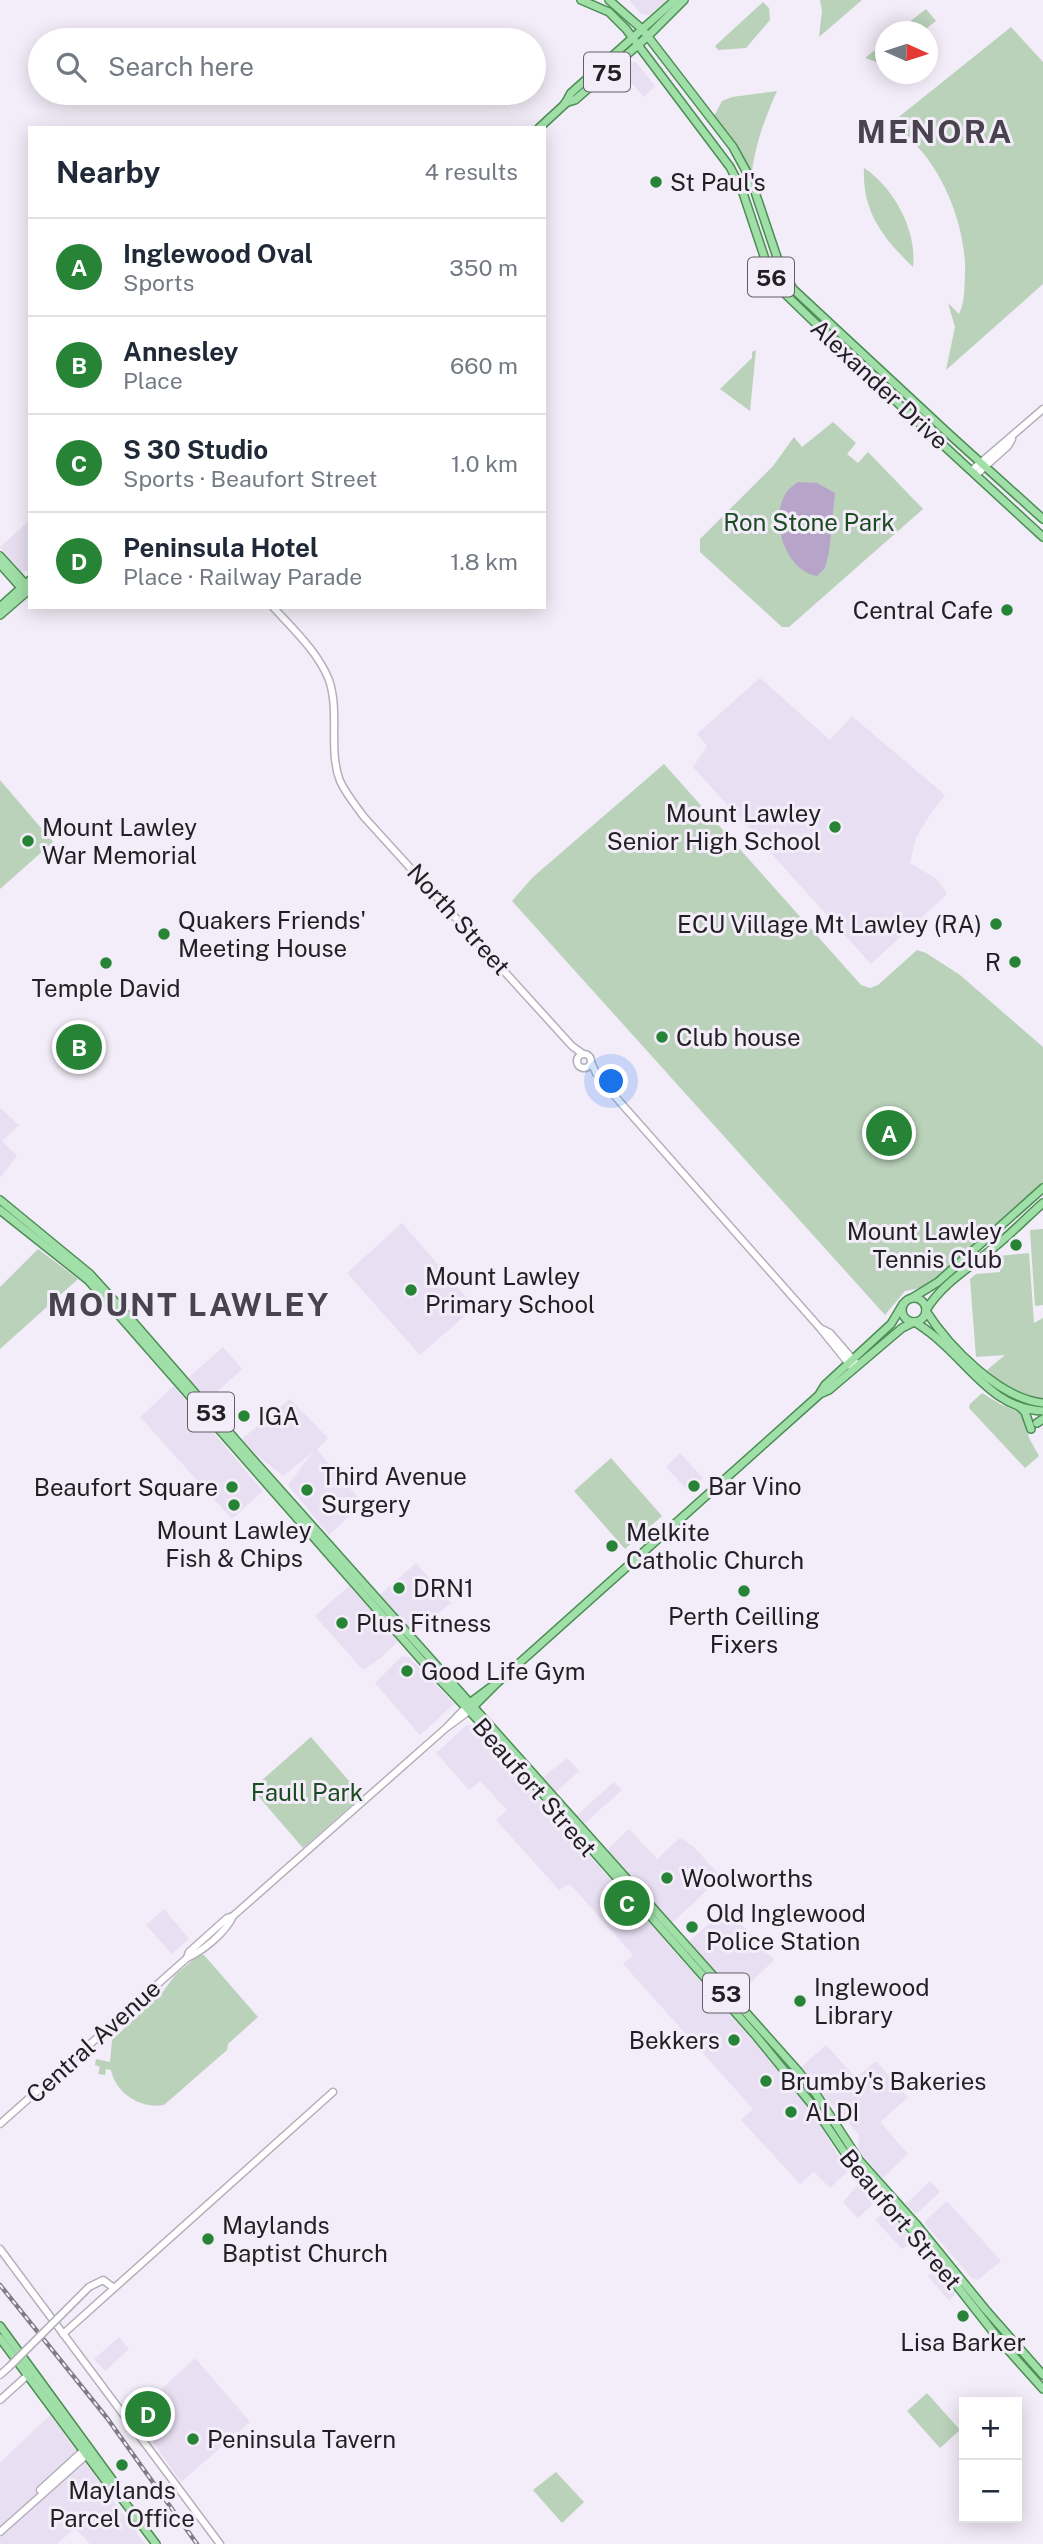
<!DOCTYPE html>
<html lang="en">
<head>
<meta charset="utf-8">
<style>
  :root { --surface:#fff; --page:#f6f6f7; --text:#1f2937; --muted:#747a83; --line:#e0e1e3; --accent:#278436 }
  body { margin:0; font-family:"Public Sans",sans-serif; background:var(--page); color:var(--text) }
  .controls { position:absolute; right:21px; bottom:21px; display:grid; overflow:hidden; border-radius:0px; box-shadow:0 4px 18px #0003 }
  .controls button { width:63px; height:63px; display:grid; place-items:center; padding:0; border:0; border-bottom:2px solid var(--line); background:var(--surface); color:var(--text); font:35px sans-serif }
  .compass { position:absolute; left:875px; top:21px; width:63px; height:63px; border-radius:50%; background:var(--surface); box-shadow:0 4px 18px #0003; rotate:93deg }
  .you { position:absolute; left:612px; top:1082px; width:24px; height:24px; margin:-18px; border:5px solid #fff; border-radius:50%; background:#1a73e8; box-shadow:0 0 0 10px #1a73e833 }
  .badge { display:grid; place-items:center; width:46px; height:46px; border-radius:50%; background:var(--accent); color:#fff; font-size:23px; font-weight:700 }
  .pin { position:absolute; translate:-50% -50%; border:4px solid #fff; box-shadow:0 2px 7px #0006 }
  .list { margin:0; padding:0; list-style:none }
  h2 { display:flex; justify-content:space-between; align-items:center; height:91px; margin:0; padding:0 28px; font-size:30px }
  h2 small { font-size:23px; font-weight:400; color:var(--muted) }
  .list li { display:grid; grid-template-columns:46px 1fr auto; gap:21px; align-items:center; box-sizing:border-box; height:98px; padding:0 28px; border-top:2px solid var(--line) }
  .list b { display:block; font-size:26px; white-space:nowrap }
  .list p { margin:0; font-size:23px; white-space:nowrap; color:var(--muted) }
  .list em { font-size:23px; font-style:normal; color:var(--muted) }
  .icon { flex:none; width:38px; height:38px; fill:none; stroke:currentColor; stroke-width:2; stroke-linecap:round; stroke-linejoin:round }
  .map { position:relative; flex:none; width:1043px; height:2544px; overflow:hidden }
  .search { position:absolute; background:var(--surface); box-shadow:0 4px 18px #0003; left:28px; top:28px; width:518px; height:77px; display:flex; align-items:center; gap:18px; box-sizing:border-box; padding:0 24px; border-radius:38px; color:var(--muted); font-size:26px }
  .panel { position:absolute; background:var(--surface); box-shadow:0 4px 18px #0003; left:28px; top:126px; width:518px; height:483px; border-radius:0px }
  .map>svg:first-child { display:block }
  .built { fill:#e8dff2 }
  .green { fill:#bad1ba }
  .water { fill:#b7a5c9 }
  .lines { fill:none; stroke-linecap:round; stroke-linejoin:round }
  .secondary-casing { stroke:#b4afbb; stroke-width:9 }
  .primary-casing { stroke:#4b8e53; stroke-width:10 }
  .secondary { stroke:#fff; stroke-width:6 }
  .primary { stroke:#a0dfa7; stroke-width:7 }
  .rail-casing { stroke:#7f7c83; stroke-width:4.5 }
  .rail { stroke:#f3edf9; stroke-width:2; stroke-dasharray:5; stroke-linecap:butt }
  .secondary-bridge-casing { stroke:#b4afbb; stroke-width:9; stroke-linecap:butt }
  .secondary-bridge { stroke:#fff; stroke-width:6 }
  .poi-dot { fill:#278436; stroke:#f3edf9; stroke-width:2.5 }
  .labels { text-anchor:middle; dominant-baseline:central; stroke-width:6; stroke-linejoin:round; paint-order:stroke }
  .shield { fill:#f3edf9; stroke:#605d63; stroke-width:2 }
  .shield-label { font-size:23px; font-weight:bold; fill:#211f23 }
  .poi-label { font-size:24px; fill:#211f23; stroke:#f3edf9; text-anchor:start }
  .street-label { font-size:24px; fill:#211f23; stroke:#f3edf9 }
  .park-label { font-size:24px; fill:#1c4b22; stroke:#f3edf9 }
  .district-label { font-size:32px; font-weight:bold; letter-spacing:2px; fill:#48434d; stroke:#f3edf9 }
</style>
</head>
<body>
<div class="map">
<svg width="1043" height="2544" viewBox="0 0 1043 2544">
  <rect width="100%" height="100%" fill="#f3edf9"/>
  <!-- built -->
  <g class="built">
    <polygon points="629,0 667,0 649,15 646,15 641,14"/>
    <polygon points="630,62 636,62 655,86 644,97 619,69"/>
    <polygon points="30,520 30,571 21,571 0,547"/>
    <polygon points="760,678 830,740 852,716 945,795 929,816 916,838 910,863 937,879 947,894 871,964 693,767 707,746 697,734"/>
    <polygon points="0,1108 19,1125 2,1141 17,1156 0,1178"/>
    <polygon points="402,1223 475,1307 420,1355 347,1273"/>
    <polygon points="223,1347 242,1369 208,1400 188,1378"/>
    <polygon points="174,1386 263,1491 232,1519 140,1417"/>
    <polygon points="290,1399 328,1438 317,1450 363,1503 329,1535 288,1485 313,1452 283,1476 252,1451 242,1439"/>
    <polygon points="680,1453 703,1478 689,1492 666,1467"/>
    <polygon points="416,1563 451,1603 414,1632 380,1595"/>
    <polygon points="349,1586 398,1641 382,1657 363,1670 315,1616"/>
    <polygon points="402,1656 409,1657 454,1704 420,1735 375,1683"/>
    <polygon points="467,1725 474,1725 490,1743 808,2103 837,2154 851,2168 830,2188 814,2172 800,2184 741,2120 753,2109 623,1964 633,1955 570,1884 559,1890 496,1820 507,1810 480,1781 469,1790 436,1753"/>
    <polygon points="567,1758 579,1771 555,1793 541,1779"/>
    <polygon points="614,1782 622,1790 584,1824 576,1816"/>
    <polygon points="629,1829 657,1859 680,1838 693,1846 721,1877 672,1923 607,1850"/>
    <polygon points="727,1908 774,1960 737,1996 688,1942"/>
    <polygon points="164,1909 189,1939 172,1954 146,1925"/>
    <polygon points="826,2045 856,2078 876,2061 908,2097 880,2122 908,2154 883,2178 858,2150 859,2135 800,2068"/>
    <polygon points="861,2181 878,2199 858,2218 843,2202"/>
    <polygon points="930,2181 940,2192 917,2213 914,2212 906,2204"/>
    <polygon points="947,2201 1001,2261 978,2280 972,2278 925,2224 926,2220"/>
    <polygon points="887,2210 915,2242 902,2249 875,2220"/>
    <polygon points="937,2268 956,2290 955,2295 949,2301 928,2276"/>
    <polygon points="119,2337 129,2349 105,2371 94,2359"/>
    <polygon points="195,2358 250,2422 181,2482 134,2415"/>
    <polygon points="50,2415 145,2544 90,2544 75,2528 57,2544 0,2544 0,2463"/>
  </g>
  <!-- green -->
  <g class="green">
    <polygon points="820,0 862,0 819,37 822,11"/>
    <polygon points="763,2 769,8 770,20 746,48 718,50 715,46"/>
    <polygon points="926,9 936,21 923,31 898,31"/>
    <path d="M1011 27 1043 62V284L946 370 955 327 948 303 959 314C965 302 964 290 965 276 967 231 945 172 912 141 906 135 897 130 890 124Z"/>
    <polygon points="885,42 885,65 865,58"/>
    <path d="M777 91C764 120 754 148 751 180L714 116 722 101 732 97Z"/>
    <path d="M864 168C894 188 917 230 913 267 883 238 862 212 864 168Z"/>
    <polygon points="756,350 750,411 720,389 752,358 752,352"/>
    <polygon points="833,422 856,443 847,454 858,463 868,452 923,509 789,627 782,627 700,552 700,539 773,466 794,437 802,447"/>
    <polygon points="664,764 861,985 870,988 878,985 917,950 926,953 960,975 1043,1047 1043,1183 925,1287 905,1291 885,1315 512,901 533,877"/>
    <polygon points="0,780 53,842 0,889"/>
    <polygon points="1043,1229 1043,1305 1035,1306 1030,1230"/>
    <polygon points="38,1249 78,1279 0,1349 0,1287"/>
    <path d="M1029 1253 1034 1323 1043 1318V1399C1019 1395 1003 1388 987 1370L1005 1355 976 1357 970 1279 976 1274 1000 1272 999 1256Z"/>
    <polygon points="982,1393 1002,1405 1020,1412 1024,1417 1029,1438 1039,1456 1025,1468 969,1408 970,1404"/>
    <polygon points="611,1458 662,1516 625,1549 574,1491"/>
    <polygon points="311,1737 362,1796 303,1848 252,1789"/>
    <path d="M199 1955H204L258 2017 228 2044 227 2050 164 2105C141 2109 116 2094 111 2070L106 2069 105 2075 98 2074 100 2067 95 2065 96 2059 110 2062 112 2040 162 1993 176 1974Z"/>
    <polygon points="927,2393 960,2430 940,2448 907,2411"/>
    <polygon points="556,2472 584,2502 562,2523 533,2490"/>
  </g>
  <!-- water -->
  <path class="water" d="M798 482 817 483 835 493 829 552 825 568 817 576C785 571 769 519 786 493 789 488 794 485 798 482Z"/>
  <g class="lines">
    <!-- secondary casing -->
    <g class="secondary-casing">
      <g id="secondary">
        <polyline points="972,470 1043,409"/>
        <polyline points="977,474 1008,446 1012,439"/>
        <path d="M273 607C293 629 318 652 329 680 340 712 328 750 340 781 346 794 356 806 364 817L572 1046 583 1054"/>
        <circle cx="584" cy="1061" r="7"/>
        <polyline points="591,1062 596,1073 620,1102 820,1328 853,1369"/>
        <polyline points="822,1329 830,1333 856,1363"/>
        <polyline points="447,1727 466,1707"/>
        <polyline points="187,1958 189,1952 227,1918 233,1916 446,1728 469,1711"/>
        <path d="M0 2124 187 1958C203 1951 226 1932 233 1916"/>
        <polyline points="0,2249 220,2544"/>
        <polyline points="89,2287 103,2280 114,2288"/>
        <polyline points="63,2334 333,2092"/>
        <polyline points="0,2375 9,2367"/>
        <polyline points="0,2400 30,2373"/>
        <polyline points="40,2490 86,2448"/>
        <polyline points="0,2532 90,2452"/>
      </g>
    </g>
    <!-- primary casing -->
    <g class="primary-casing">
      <g id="primary">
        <polyline points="581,0 609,12 626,29 730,167 742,190 771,277 777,286 904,409 1043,537"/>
        <polyline points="609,0 642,29 733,147 751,180 780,266 793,289 949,434 1043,519"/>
        <polyline points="565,103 575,100 647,37 684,0"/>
        <polyline points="539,128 565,104 571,93 675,0"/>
        <polyline points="0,556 30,589"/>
        <polyline points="0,564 23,590"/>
        <polyline points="0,607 30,580"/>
        <polyline points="0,615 30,589"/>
        <polyline points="0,1200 90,1274 129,1317 248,1454 798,2071 816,2094 859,2160 916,2224 985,2309 1043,2375"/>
        <polyline points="0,1210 88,1280 424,1663 477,1719 757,2037 814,2107 849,2159 921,2240 1001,2342 1043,2389"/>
        <circle cx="914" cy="1310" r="12"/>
        <polyline points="912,1298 938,1282 1043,1188"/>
        <path d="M926 1310C944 1281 973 1266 998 1244 1014 1231 1028 1216 1043 1203"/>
        <path d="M926 1311C949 1347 1000 1399 1043 1403"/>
        <path d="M915 1322C924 1328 933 1334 941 1342 973 1370 996 1409 1043 1411"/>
        <polyline points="820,1393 825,1385 891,1324 903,1304"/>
        <polyline points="1020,1407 1025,1412 1031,1429"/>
        <polyline points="1037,1423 1043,1419"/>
        <polyline points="467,1705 491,1687"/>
        <polyline points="470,1710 497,1683 820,1394 829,1390 902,1328 914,1322"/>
        <polyline points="0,2326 108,2474 113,2481 114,2488"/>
        <polyline points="0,2338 108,2484 114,2488 156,2544"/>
      </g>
    </g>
    <!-- secondary -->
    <use href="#secondary" class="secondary"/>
    <!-- primary -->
    <use href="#primary" class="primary"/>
    <!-- rail casing -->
    <g class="rail-casing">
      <polyline id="rail" points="0,2285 107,2418 197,2544"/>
    </g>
    <!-- rail -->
    <use href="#rail" class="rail"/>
    <!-- secondary-bridge casing -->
    <g class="secondary-bridge-casing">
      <polyline id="secondary-bridge" points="9,2367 89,2287"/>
    </g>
    <!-- secondary-bridge -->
    <use href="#secondary-bridge" class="secondary-bridge"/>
  </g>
  <!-- markers -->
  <g class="poi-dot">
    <circle cx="656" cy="182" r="7"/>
    <circle cx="1007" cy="610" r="7"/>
    <circle cx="835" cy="827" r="7"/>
    <circle cx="28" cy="841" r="7"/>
    <circle cx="996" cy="924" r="7"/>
    <circle cx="164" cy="934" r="7"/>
    <circle cx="1015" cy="962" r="7"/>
    <circle cx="106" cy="963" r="7"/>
    <circle cx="662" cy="1037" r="7"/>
    <circle cx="1016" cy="1245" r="7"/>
    <circle cx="411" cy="1290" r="7"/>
    <circle cx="244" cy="1416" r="7"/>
    <circle cx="694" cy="1486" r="7"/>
    <circle cx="232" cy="1487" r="7"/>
    <circle cx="307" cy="1490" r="7"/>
    <circle cx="234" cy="1505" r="7"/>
    <circle cx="612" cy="1546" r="7"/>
    <circle cx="399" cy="1588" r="7"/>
    <circle cx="744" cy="1591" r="7"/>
    <circle cx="342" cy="1623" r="7"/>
    <circle cx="407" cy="1671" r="7"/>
    <circle cx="667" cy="1878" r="7"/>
    <circle cx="692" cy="1927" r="7"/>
    <circle cx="800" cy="2001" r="7"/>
    <circle cx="734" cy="2040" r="7"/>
    <circle cx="766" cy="2081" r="7"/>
    <circle cx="791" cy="2112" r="7"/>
    <circle cx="208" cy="2239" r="7"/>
    <circle cx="963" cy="2316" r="7"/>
    <circle cx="193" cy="2439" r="7"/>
    <circle cx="122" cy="2465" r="7"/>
  </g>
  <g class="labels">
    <!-- shield labels -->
    <g class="shield">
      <rect x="584" y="52.5" width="46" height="39" rx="5"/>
      <rect x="748" y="257.5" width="46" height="39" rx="5"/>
      <rect x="188" y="1392.5" width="46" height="39" rx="5"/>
      <rect x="703" y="1973.5" width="46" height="39" rx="5"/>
    </g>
    <g class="shield-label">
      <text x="607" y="72">75</text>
      <text x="771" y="277">56</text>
      <text x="211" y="1412">53</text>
      <text x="726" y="1993">53</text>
    </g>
    <!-- poi labels -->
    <g class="poi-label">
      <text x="670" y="182">St Paul's</text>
      <text x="993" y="610" text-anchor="end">Central Cafe</text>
      <text x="821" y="813" text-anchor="end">Mount Lawley<tspan x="821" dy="28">Senior High School</tspan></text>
      <text x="42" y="827">Mount Lawley<tspan x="42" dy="28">War Memorial</tspan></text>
      <text x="178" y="920">Quakers Friends'<tspan x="178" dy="28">Meeting House</tspan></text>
      <text x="982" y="924" text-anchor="end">ECU Village Mt Lawley (RA)</text>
      <text x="1001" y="962" text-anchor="end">R</text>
      <text x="106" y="988" text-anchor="middle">Temple David</text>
      <text x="676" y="1037">Club house</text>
      <text x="1002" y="1231" text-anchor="end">Mount Lawley<tspan x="1002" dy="28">Tennis Club</tspan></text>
      <text x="425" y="1276">Mount Lawley<tspan x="425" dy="28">Primary School</tspan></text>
      <text x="258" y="1416">IGA</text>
      <text x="321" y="1476">Third Avenue<tspan x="321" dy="28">Surgery</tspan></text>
      <text x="708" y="1486">Bar Vino</text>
      <text x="218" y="1487" text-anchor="end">Beaufort Square</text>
      <text x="234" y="1530" text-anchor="middle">Mount Lawley<tspan x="234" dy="28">Fish &amp; Chips</tspan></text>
      <text x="626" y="1532">Melkite<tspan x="626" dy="28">Catholic Church</tspan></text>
      <text x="413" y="1588">DRN1</text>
      <text x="744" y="1616" text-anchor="middle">Perth Ceilling<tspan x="744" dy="28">Fixers</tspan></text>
      <text x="356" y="1623">Plus Fitness</text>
      <text x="421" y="1671">Good Life Gym</text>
      <text x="681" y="1878">Woolworths</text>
      <text x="706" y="1913">Old Inglewood<tspan x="706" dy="28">Police Station</tspan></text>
      <text x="814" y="1987">Inglewood<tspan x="814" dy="28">Library</tspan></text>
      <text x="720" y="2040" text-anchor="end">Bekkers</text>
      <text x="780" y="2081">Brumby's Bakeries</text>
      <text x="805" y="2112">ALDI</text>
      <text x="222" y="2225">Maylands<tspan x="222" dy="28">Baptist Church</tspan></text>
      <text x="963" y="2342" text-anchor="middle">Lisa Barker</text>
      <text x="207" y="2439">Peninsula Tavern</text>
      <text x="122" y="2490" text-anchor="middle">Maylands<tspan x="122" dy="28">Parcel Office</tspan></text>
    </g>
    <!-- street labels -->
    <g class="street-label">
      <text transform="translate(880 384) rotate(43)">Alexander Drive</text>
      <text transform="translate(459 919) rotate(48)">North Street</text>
      <text transform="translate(535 1787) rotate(49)">Beaufort Street</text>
      <text transform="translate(93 2041) rotate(-42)">Central Avenue</text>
      <text transform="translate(901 2219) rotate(50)">Beaufort Street</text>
    </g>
    <!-- park labels -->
    <g class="park-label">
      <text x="809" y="522">Ron Stone Park</text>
      <text x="307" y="1792">Faull Park</text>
    </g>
    <!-- district labels -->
    <g class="district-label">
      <text x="935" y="131">MENORA</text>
      <text x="189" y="1304">MOUNT LAWLEY</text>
    </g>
  </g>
</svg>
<div class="controls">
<button>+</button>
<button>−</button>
</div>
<svg class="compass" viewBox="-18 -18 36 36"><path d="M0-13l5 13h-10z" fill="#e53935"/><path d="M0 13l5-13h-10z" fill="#747a83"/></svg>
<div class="you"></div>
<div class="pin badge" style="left:889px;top:1133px">A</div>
<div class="pin badge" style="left:79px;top:1047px">B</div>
<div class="pin badge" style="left:627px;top:1903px">C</div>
<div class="pin badge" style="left:148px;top:2414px">D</div>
<div class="search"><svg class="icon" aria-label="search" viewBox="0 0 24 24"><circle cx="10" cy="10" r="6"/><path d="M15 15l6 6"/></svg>Search here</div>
<section class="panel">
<h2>Nearby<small>4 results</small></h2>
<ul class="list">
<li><span class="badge">A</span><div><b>Inglewood Oval</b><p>Sports</p></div><em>350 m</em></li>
<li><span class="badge">B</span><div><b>Annesley</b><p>Place</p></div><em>660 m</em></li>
<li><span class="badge">C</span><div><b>S 30 Studio</b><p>Sports · Beaufort Street</p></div><em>1.0 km</em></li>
<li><span class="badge">D</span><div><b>Peninsula Hotel</b><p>Place · Railway Parade</p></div><em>1.8 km</em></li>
</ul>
</section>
</div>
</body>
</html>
